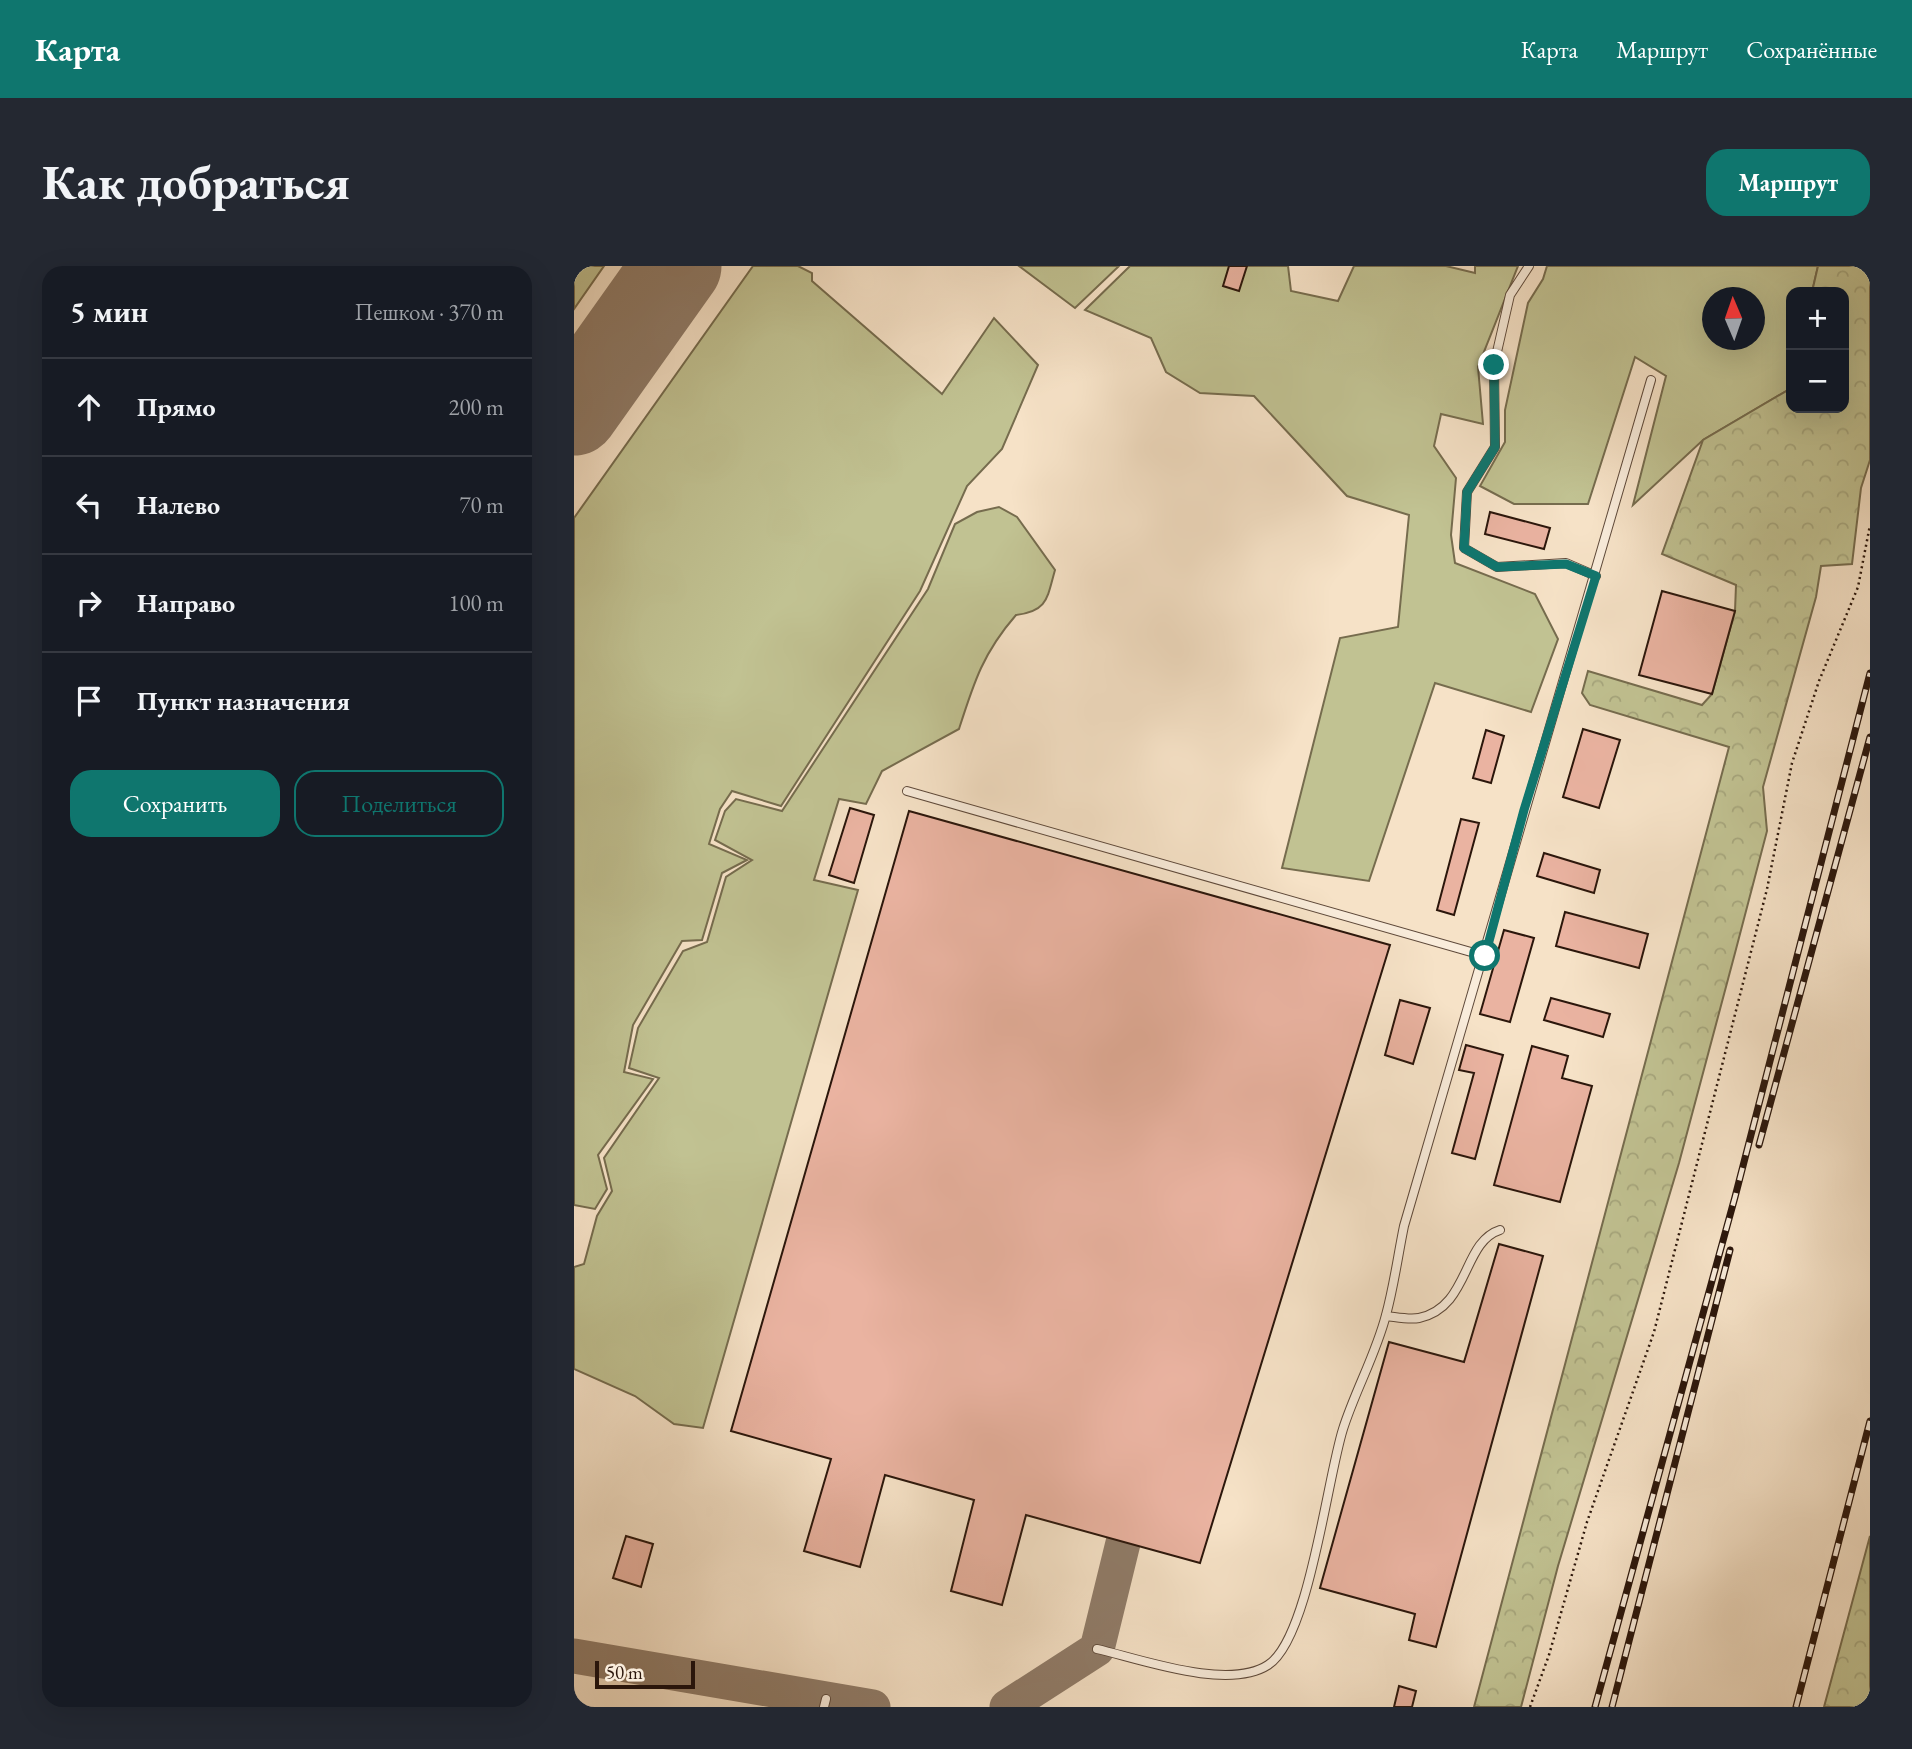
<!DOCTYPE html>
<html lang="ru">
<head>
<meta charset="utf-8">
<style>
  :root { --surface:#171b24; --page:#242831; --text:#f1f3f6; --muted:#9ea1a6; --line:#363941; --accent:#0f766e }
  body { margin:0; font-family:"EB Garamond",serif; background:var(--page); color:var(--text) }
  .controls { position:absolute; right:21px; top:21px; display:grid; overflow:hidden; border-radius:14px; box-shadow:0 7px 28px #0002 }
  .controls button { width:63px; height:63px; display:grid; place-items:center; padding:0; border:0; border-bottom:2px solid var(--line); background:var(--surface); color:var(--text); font:35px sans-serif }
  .compass { position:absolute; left:1128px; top:21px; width:63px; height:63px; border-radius:50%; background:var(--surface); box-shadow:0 7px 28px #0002; rotate:358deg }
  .scale { position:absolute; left:21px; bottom:18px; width:100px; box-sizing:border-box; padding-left:7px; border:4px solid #2b160b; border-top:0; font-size:19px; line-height:24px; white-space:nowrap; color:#2b160b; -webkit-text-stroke:5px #f9ecdb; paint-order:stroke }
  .stop { position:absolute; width:21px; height:21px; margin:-16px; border:5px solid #0f766e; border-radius:50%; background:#fff }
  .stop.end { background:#0f766e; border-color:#fff; box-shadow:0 2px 7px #0008 }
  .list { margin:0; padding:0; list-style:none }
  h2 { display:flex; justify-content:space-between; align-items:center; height:91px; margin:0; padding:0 28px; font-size:30px }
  h2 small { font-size:23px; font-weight:400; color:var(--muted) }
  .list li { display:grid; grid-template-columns:46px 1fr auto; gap:21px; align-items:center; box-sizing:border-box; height:98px; padding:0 28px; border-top:2px solid var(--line) }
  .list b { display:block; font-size:26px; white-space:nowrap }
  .list em { font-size:23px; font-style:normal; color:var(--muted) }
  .actions { display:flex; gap:14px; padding:21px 28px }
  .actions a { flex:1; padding:16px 0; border:2px solid var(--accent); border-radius:21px; text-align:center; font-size:24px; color:var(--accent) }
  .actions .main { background:var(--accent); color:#fff }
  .icon { flex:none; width:38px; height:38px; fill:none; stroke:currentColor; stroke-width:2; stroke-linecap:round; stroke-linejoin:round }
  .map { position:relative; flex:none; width:1296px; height:1441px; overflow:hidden; border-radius:21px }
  header { display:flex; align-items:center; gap:42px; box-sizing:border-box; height:98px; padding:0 35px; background:var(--accent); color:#fff }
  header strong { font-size:33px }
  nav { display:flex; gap:38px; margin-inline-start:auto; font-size:24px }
  .intro { display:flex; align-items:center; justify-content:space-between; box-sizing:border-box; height:168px; padding:0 42px }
  h1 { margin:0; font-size:49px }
  .button { padding:18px 32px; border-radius:21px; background:var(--accent); color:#fff; font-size:24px; font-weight:700 }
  main { display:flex; gap:42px; padding:0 42px }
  aside { flex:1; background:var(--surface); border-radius:21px; box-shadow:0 7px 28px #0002 }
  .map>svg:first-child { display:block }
  .grass { fill:#c1c292; stroke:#766c4e; stroke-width:2; fill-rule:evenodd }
  .forest { fill:url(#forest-crowns); stroke:#766c4e; stroke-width:2 }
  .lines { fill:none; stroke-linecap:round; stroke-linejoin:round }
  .taxiway { stroke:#907c69; stroke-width:35 }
  .runway { stroke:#907c69; stroke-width:89 }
  .building { fill:#eab3a1; stroke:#2b160b; stroke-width:2 }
  .service-casing { stroke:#5e493a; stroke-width:10 }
  .path { stroke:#2b160b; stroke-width:2.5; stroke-dasharray:2 3.5; stroke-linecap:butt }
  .service { stroke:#f9ecdb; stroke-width:8 }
  .rail-casing { stroke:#2b160b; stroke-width:7 }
  .rail { stroke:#f9ecdb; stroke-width:4.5; stroke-dasharray:13; stroke-linecap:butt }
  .route { stroke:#0f766e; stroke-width:9 }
</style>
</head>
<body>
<header>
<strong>Карта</strong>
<nav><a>Карта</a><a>Маршрут</a><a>Сохранённые</a></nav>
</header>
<div class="intro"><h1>Как добраться</h1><a class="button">Маршрут</a></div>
<main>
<aside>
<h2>5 мин<small>Пешком · 370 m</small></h2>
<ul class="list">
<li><svg class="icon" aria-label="ahead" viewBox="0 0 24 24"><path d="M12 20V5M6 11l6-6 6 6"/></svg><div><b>Прямо</b></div><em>200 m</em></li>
<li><svg class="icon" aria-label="left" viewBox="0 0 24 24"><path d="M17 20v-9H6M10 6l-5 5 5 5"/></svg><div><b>Налево</b></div><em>70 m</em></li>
<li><svg class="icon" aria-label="right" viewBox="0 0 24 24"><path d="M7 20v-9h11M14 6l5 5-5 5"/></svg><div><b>Направо</b></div><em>100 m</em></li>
<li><svg class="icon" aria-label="arrive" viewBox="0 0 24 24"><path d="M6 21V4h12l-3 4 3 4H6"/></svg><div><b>Пункт назначения</b></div></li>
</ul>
<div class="actions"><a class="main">Сохранить</a><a>Поделиться</a></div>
</aside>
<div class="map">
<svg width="1296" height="1441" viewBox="0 0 1296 1441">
  <defs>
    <pattern id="forest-crowns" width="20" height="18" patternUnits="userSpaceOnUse" patternTransform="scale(1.75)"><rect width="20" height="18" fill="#c1c292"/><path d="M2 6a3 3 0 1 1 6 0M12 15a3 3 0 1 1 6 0" fill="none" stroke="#a6a67d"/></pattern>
  </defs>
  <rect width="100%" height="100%" fill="#f6e2c7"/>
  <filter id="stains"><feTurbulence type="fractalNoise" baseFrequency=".00286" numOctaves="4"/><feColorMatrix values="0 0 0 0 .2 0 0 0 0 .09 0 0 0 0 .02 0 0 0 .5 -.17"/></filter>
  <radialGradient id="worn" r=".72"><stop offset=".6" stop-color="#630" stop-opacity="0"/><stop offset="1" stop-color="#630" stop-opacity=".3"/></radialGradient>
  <!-- grass -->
  <g class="grass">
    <polygon points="0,0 30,0 0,43"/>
    <polygon points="179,0 224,0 238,7 238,15 368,128 420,52 464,99 428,183 393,220 346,325 207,540 158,525 146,543 135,578 173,594 148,607 128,674 108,675 59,759 50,806 79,813 24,889 33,923 21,943 0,939 0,252"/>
    <polygon points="445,0 545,0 501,42"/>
    <polygon points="556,0 714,0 717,25 764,35 780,0 872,0 901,7 901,0 944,0 904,101 909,158 867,148 860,180 882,212 877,269 881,297 961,328 984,373 957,446 861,417 795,615 708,602 766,372 824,361 835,249 773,230 680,130 626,127 592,106 577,72 511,44"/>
    <path d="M973 0H1244L1238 26H1217V111L1214 124 1129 174 1059 239 1092 110 1061 91 1014 238H940L906 220 931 176V144L954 37 969 13ZM1139 32H1181V74H1139Z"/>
    <path d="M425 241 443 251 481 304C473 332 474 345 442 349 409 387 400 416 385 463L308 505 292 538 265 533 240 614 284 624 129 1162 100 1158 61 1130 0 1103V1001L10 998 23 950 38 925 30 892 85 812 55 802 64 762 109 685 133 676 152 611 178 594 141 574 151 545 162 533 208 545 354 323 381 258 403 246Z"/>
  </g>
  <!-- forest -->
  <g class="forest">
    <polygon points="1244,0 1296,0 1296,194 1287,222 1278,298 1247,300 1242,331 1189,521 1193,565 1161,687 1105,897 984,1300 947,1441 900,1441 1155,481 1016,439 1008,427 1014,405 1128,439 1138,428 1161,345 1162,319 1088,288 1129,174 1214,124 1217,111 1217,142 1270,142 1270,26 1238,26"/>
    <polygon points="1296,1270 1296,1441 1250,1441"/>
  </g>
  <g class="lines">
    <!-- taxiway -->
    <g class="taxiway">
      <polyline points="0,1390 299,1441"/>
      <polyline points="433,1441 523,1383 549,1277"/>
    </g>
    <!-- runway -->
    <polyline class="runway" points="0,145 103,0"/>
  </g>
  <!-- building -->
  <g class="building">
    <polygon points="655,0 673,0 665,25 649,20"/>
    <polygon points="916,246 976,262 970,283 911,268"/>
    <polygon points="1088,325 1161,345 1138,428 1065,409"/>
    <polygon points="1009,463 1046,474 1025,542 989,531"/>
    <polygon points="912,464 930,470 917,517 899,512"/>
    <polygon points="276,542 300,549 280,617 255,609"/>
    <polygon points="335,545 816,679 626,1297 452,1249 428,1339 377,1325 400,1234 311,1209 286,1301 230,1285 257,1193 157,1165"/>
    <polygon points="887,553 905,557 880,649 863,644"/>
    <polygon points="970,587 1026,604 1020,627 963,610"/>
    <polygon points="991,646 1074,668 1065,702 982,680"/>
    <polygon points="930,664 960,672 936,756 906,748"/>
    <polygon points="977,732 1036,748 1029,771 970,754"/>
    <polygon points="826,734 856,742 839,798 811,789"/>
    <polygon points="892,779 929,789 901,893 878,887 900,807 885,804"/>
    <polygon points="958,780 994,790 988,812 1018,820 986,936 920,919"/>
    <polygon points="925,978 969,990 862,1381 835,1374 841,1348 746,1322 815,1076 890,1096"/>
    <polygon points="52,1270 79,1278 67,1321 39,1312"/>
    <polygon points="825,1420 842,1425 838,1441 820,1441"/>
  </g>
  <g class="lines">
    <!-- service casing -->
    <g class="service-casing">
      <g id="service">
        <polyline points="955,0 936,29 920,99 921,181 893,226 890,282 923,301 992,297 1022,310"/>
        <polyline points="333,525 911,690"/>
        <path d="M812 1050C822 1051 835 1054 845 1052 896 1041 888 976 926 964"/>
        <path d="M523 1383C566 1393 654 1425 694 1399 735 1373 753 1213 769 1163 781 1125 802 1088 812 1049 820 1020 824 989 830 960L1077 114"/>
        <polyline points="250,1441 252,1433"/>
      </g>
    </g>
    <!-- path -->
    <polyline class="path" points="956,1441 975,1389 1013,1256 1080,1066 1193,623 1218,497 1245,415 1284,321 1296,259"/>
    <!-- service -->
    <use href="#service" class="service"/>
    <!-- rail casing -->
    <g class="rail-casing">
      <g id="rail">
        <polyline points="1185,879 1296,471"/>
        <polyline points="1021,1441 1161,931 1296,407"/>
        <polyline points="1038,1441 1156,984"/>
        <polyline points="1222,1441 1296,1155"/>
      </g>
    </g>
    <!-- rail -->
    <use href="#rail" class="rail"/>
  </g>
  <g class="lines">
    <!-- route -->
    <polyline class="route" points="911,690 950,544 1022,310 992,298 923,301 890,282 893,226 921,181 920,99"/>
  </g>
  <rect width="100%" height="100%" filter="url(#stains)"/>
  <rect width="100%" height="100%" fill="url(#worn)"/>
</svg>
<div class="controls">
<button>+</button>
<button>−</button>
</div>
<svg class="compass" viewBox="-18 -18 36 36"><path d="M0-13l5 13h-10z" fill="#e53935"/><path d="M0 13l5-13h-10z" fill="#9ea1a6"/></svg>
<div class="scale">50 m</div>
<div class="stop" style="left:911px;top:690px"></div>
<div class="stop end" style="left:920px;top:99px"></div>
</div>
</main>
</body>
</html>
